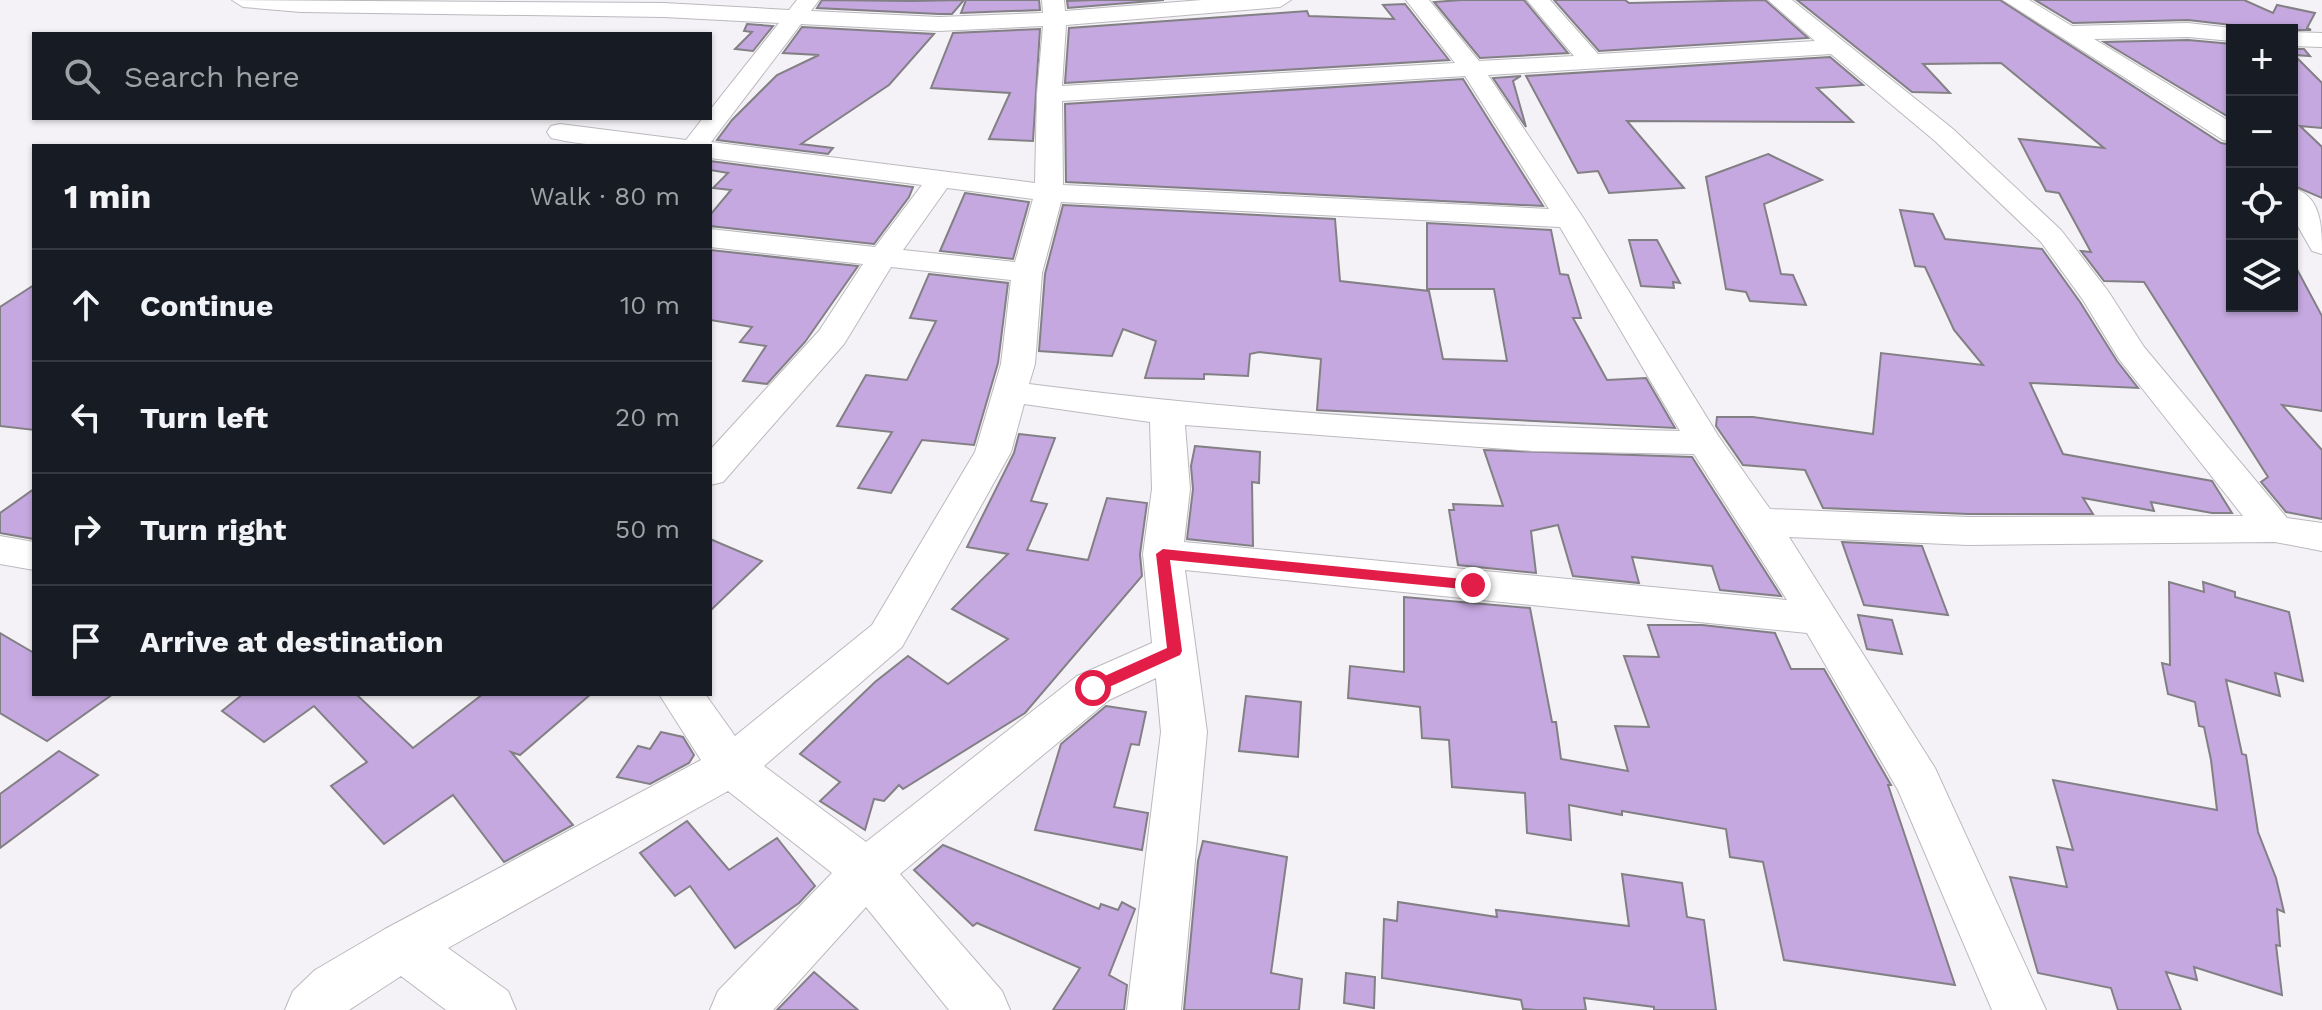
<!DOCTYPE html>
<html lang="en">
<head>
<meta charset="utf-8">
<style>
  :root { --surface:#171b24; --page:#242831; --text:#f1f3f6; --muted:#9ea1a6; --line:#363941 }
  body { margin:0; font-family:"Work Sans",sans-serif; background:var(--page); color:var(--text) }
  .controls { position:absolute; right:24px; top:24px; display:grid; overflow:hidden; border-radius:0px; box-shadow:0 2px 6px #0004 }
  .controls button { width:72px; height:72px; display:grid; place-items:center; padding:0; border:0; border-bottom:2px solid var(--line); background:var(--surface); color:var(--text); font:40px sans-serif }
  .stop { position:absolute; width:24px; height:24px; margin:-18px; border:6px solid #e11d48; border-radius:50%; background:#fff }
  .stop.end { background:#e11d48; border-color:#fff; box-shadow:0 2px 8px #0008 }
  .list { margin:0; padding:0; list-style:none }
  h2 { display:flex; justify-content:space-between; align-items:center; height:104px; margin:0; padding:0 32px; font-size:34px }
  h2 small { font-size:26px; font-weight:400; color:var(--muted) }
  .list li { display:grid; grid-template-columns:52px 1fr auto; gap:24px; align-items:center; box-sizing:border-box; height:112px; padding:0 32px; border-top:2px solid var(--line) }
  .list b { display:block; font-size:30px; white-space:nowrap }
  .list em { font-size:26px; font-style:normal; color:var(--muted) }
  .icon { flex:none; width:44px; height:44px; fill:none; stroke:currentColor; stroke-width:2; stroke-linecap:round; stroke-linejoin:round }
  .map { position:relative; flex:none; width:2322px; height:1010px; overflow:hidden }
  .search { position:absolute; background:var(--surface); box-shadow:0 2px 6px #0004; left:32px; top:32px; width:680px; height:88px; display:flex; align-items:center; gap:20px; box-sizing:border-box; padding:0 28px; border-radius:0px; color:var(--muted); font-size:30px }
  .panel { position:absolute; background:var(--surface); box-shadow:0 2px 6px #0004; left:32px; top:144px; width:680px; height:552px; border-radius:0px }
  .map>svg:first-child { display:block }
  .building { fill:#c4a8df; stroke:#828084; stroke-width:2 }
  .lines { fill:none; stroke-linecap:round; stroke-linejoin:round }
  .street-casing { stroke:#bbb9be; stroke-width:2 }
  .street { fill:#fff; fill-rule:evenodd }
  .route { fill:#e11d48 }
</style>
</head>
<body>
<div class="map">
<svg width="2322" height="1010" viewBox="0 0 2322 1010">
  <rect width="100%" height="100%" fill="#f4f2f6"/>
  <!-- building -->
  <g class="building">
    <polygon points="822,0 911,1 964,0 952,14 939,14 817,8"/>
    <polygon points="966,0 1039,0 1040,10 961,13"/>
    <polygon points="1094,0 1164,0 1068,8 1067,1"/>
    <polygon points="1461,0 1524,0 1568,53 1480,58 1434,2"/>
    <polygon points="1554,0 1625,0 1629,3 1765,0 1808,38 1599,51"/>
    <polygon points="1797,0 2000,0 2221,143 2232,145 2232,306 2292,309 2292,260 2322,316 2322,411 2282,405 2322,450 2322,519 2286,512 2261,482 2268,477 2144,282 2104,281 2081,251 2091,252 2059,193 2046,191 2019,139 2104,148 2001,63 1923,64 1950,93 1912,92"/>
    <polygon points="2035,0 2244,0 2273,13 2277,5 2315,13 2307,28 2311,30 2243,30 2240,26 2188,20 2073,23"/>
    <polygon points="1405,4 1449,60 1065,83 1069,28 1307,11 1309,16 1394,19 1383,5"/>
    <polygon points="747,24 773,26 753,51 735,49 752,32 744,31"/>
    <polygon points="802,27 934,34 889,85 801,144 833,148 828,154 717,140 732,120 777,75 819,55 783,53"/>
    <polygon points="1040,29 1033,141 989,139 1010,93 931,88 953,33"/>
    <polygon points="2188,40 2232,44 2232,119 2104,42"/>
    <polygon points="2292,49 2304,49 2310,56 2294,55 2322,83 2322,128 2300,126 2322,147 2322,198 2292,185"/>
    <polygon points="1830,57 1863,85 1817,88 1853,122 1627,121 1684,188 1609,193 1598,171 1578,173 1526,76"/>
    <polygon points="1521,76 1513,81 1526,127 1493,78"/>
    <polygon points="1463,79 1543,206 1066,182 1065,104"/>
    <polygon points="1768,154 1822,180 1764,204 1781,274 1793,275 1806,305 1750,301 1746,292 1726,289 1706,177"/>
    <polygon points="710,161 913,187 909,197 874,244 710,226 710,215 731,190 713,188 728,173 710,170"/>
    <polygon points="965,193 1029,202 1013,259 940,251"/>
    <polygon points="1063,205 1335,219 1340,281 1429,291 1443,359 1507,361 1494,289 1427,289 1427,223 1551,230 1560,274 1568,275 1581,318 1573,318 1607,380 1646,378 1675,428 1317,410 1321,359 1259,352 1250,354 1248,376 1204,374 1204,379 1145,378 1156,341 1123,329 1112,356 1039,351 1045,274"/>
    <polygon points="1900,210 1933,214 1945,239 2042,249 2080,302 2117,361 2138,388 2030,383 2063,454 2212,481 2232,513 2212,513 2151,502 2154,511 2083,498 2093,514 1968,514 1823,508 1805,470 1743,465 1716,426 1717,417 1753,417 1873,434 1881,353 1983,365 1954,330 1925,267 1915,266"/>
    <polygon points="1629,240 1657,240 1680,283 1673,282 1674,288 1641,286"/>
    <polygon points="710,250 858,266 805,342 767,384 743,381 766,346 740,342 752,327 710,320"/>
    <polygon points="929,274 1008,283 998,363 974,445 922,440 891,493 858,488 892,432 837,426 866,375 907,380 936,321 910,318"/>
    <polygon points="34,285 34,430 0,426 0,307"/>
    <polygon points="1019,434 1055,438 1031,501 1047,504 1027,550 1088,560 1107,498 1147,503 1140,554 1142,576 1025,713 903,789 899,785 884,801 874,799 865,830 820,801 840,782 800,754 875,682 908,656 948,684 1008,639 952,609 1008,554 967,547 1014,453"/>
    <polygon points="1195,446 1260,452 1259,483 1252,482 1253,546 1187,539 1193,489 1191,466"/>
    <polygon points="1484,450 1692,457 1781,596 1720,590 1712,566 1632,557 1639,583 1573,576 1558,525 1531,531 1536,573 1458,565 1449,510 1454,510 1453,504 1503,506"/>
    <polygon points="34,489 34,539 0,533 0,513"/>
    <polygon points="710,539 762,561 710,611"/>
    <polygon points="1842,542 1922,546 1948,615 1864,605"/>
    <polygon points="2169,582 2204,592 2203,582 2235,592 2235,597 2289,612 2303,681 2275,673 2280,696 2226,680 2242,754 2246,755 2258,832 2276,878 2284,912 2277,909 2280,946 2276,945 2282,995 2194,967 2197,980 2166,972 2181,1010 2118,1010 2111,988 2038,973 2010,877 2067,887 2057,847 2073,850 2053,780 2217,810 2211,760 2204,727 2199,726 2195,702 2168,694 2162,663 2170,665"/>
    <polygon points="1404,597 1530,608 1552,722 1556,722 1561,759 1628,771 1615,726 1649,727 1624,656 1659,657 1648,625 1702,625 1775,633 1791,669 1824,669 1891,785 1888,785 1955,985 1784,960 1763,862 1730,857 1726,829 1622,811 1622,815 1569,805 1571,840 1527,833 1525,793 1452,787 1449,740 1422,738 1420,707 1348,698 1350,666 1404,672"/>
    <polygon points="1858,615 1892,620 1902,654 1867,649"/>
    <polygon points="0,633 34,653 34,694 113,694 47,741 0,713"/>
    <polygon points="243,694 356,694 413,748 483,694 591,694 520,755 511,752 573,825 504,862 453,795 384,844 331,786 367,762 314,706 264,742 222,711"/>
    <polygon points="1246,696 1301,702 1298,757 1239,751"/>
    <polygon points="1106,706 1146,712 1139,745 1131,744 1114,807 1148,813 1142,850 1035,830 1061,744"/>
    <polygon points="661,732 683,737 694,755 689,763 650,784 617,777 638,746 650,749"/>
    <polygon points="59,751 98,775 0,848 0,794"/>
    <polygon points="687,821 729,870 777,838 815,886 799,903 735,948 690,886 675,896 640,853"/>
    <polygon points="1203,841 1287,857 1271,973 1302,979 1299,1010 1184,1010 1198,861"/>
    <polygon points="943,845 1099,909 1101,904 1118,910 1122,902 1135,909 1109,975 1127,985 1124,1010 1053,1010 1080,968 977,923 973,926 914,870"/>
    <polygon points="1622,874 1682,883 1687,917 1704,920 1716,1010 1654,1010 1654,1007 1584,998 1586,1010 1536,1010 1523,1009 1521,1000 1382,978 1384,919 1397,921 1398,902 1497,917 1496,910 1629,926"/>
    <polygon points="814,972 858,1010 777,1010"/>
    <polygon points="1346,973 1375,977 1374,1008 1344,1003"/>
  </g>
  <g class="lines">
    <!-- street casing -->
    <g class="street-casing">
      <g id="street">
        <path d="M232 0 664 3 789 10 797 0H819L811 11 939 17 1043 13 1042 0H1064L1065 11 1202 0H1291L1280 7 1066 25 1062 86 1455 63 1406 0H1429L1479 61 1574 56 1527 0H1550L1598 54 1815 41 1768 0H1792L1953 129 2061 230 2108 291 2144 347 2287 518 2322 523V551L2275 542 1968 545 1789 537 1935 768 2046 1010H1992L1898 790 1807 633 1185 570 1207 732 1181 1010H1127L1161 732 1156 678 1109 700 900 874 1002 991 1010 1010H949L866 907 773 1010H710L718 991 832 873 728 791 448 948 508 991 516 1010H446L401 976 349 1010H285L293 991 315 970 385 929 701 760 659 694H705L735 736 872 625 975 452 1001 364 1011 280 891 267 844 344 723 482 710 485V450L819 331 863 264 710 247V229L875 247 922 185 710 158V146C657 146 602 150 551 138L547 132 551 126 560 124 686 140 703 118H710V110L779 23 664 17 301 12 243 7ZM801 24 939 31 1043 26 1037 94 1035 183 711 142ZM1831 54 1935 141 2041 242 2083 300 2119 359 2243 516 1968 517 1770 509 1719 437 1584 219 1488 75ZM1465 76 1549 209 1063 185 1062 101ZM947 188 1033 199 1015 262 903 250ZM1061 202 1560 227 1680 431C1463 426 1245 412 1029 384L1035 364 1042 273ZM1024 404 1150 422 1152 489 1143 554 1152 643 1077 676 866 842 764 766 902 647 1011 452ZM1185 425 1533 451 1694 454 1787 600 1184 542 1190 489Z"/>
        <polygon points="2003,0 2029,0 2072,26 2188,23 2240,29 2232,30 2232,41 2188,37 2094,39 2232,123 2232,142 2223,140"/>
        <polygon points="2292,32 2322,33 2322,47 2292,46"/>
        <path d="M2292 188C2322 195 2322 229 2322 254L2312 251 2292 216Z"/>
        <polygon points="0,536 34,542 34,570 0,564"/>
      </g>
    </g>
    <!-- street -->
    <use href="#street" class="street"/>
  </g>
  <!-- route -->
  <polygon class="route" points="1163,549 1473,580 1480,585 1473,590 1170,560 1182,651 1180,655 1098,692 1087,692 1087,684 1167,648 1156,554"/>
</svg>
<div class="controls">
<button>+</button>
<button>−</button>
<button><svg class="icon" aria-label="locate" viewBox="0 0 24 24"><circle cx="12" cy="12" r="6"/><path d="M12 2v4M12 18v4M2 12h4M18 12h4"/></svg></button>
<button><svg class="icon" aria-label="layers" viewBox="0 0 24 24"><path d="M12 4l9 5-9 5-9-5zM3 14l9 5 9-5"/></svg></button>
</div>
<div class="stop" style="left:1093px;top:688px"></div>
<div class="stop end" style="left:1473px;top:585px"></div>
<div class="search"><svg class="icon" aria-label="search" viewBox="0 0 24 24"><circle cx="10" cy="10" r="6"/><path d="M15 15l6 6"/></svg>Search here</div>
<section class="panel">
<h2>1 min<small>Walk · 80 m</small></h2>
<ul class="list">
<li><svg class="icon" aria-label="ahead" viewBox="0 0 24 24"><path d="M12 20V5M6 11l6-6 6 6"/></svg><div><b>Continue</b></div><em>10 m</em></li>
<li><svg class="icon" aria-label="left" viewBox="0 0 24 24"><path d="M17 20v-9H6M10 6l-5 5 5 5"/></svg><div><b>Turn left</b></div><em>20 m</em></li>
<li><svg class="icon" aria-label="right" viewBox="0 0 24 24"><path d="M7 20v-9h11M14 6l5 5-5 5"/></svg><div><b>Turn right</b></div><em>50 m</em></li>
<li><svg class="icon" aria-label="arrive" viewBox="0 0 24 24"><path d="M6 21V4h12l-3 4 3 4H6"/></svg><div><b>Arrive at destination</b></div></li>
</ul>
</section>
</div>
</body>
</html>
